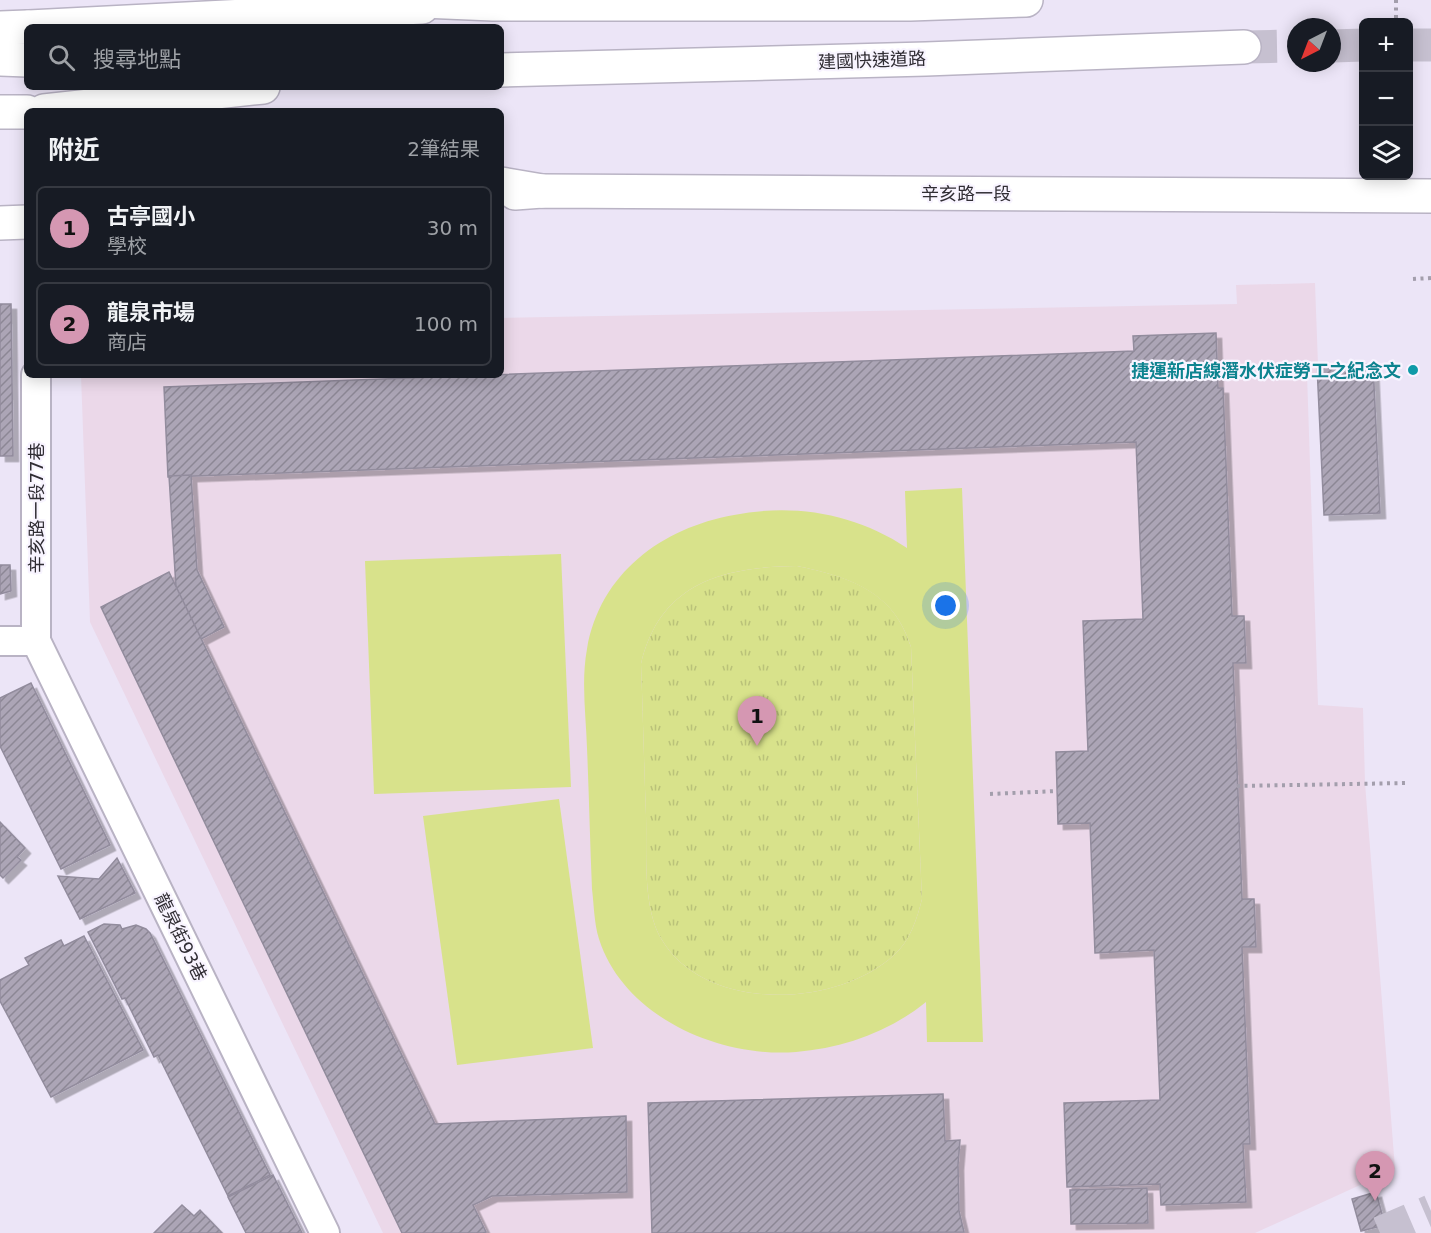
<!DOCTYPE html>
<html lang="zh-TW">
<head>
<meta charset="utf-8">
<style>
  :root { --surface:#171b24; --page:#20242c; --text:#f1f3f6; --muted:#9ea1a6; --line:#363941; --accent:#d597b2 }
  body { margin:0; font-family:"DejaVu Sans","Noto Sans TC",sans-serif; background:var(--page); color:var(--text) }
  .controls { position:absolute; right:18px; top:18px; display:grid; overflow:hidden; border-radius:9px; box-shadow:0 3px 15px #0003 }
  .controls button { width:54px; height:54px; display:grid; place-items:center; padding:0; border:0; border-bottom:2px solid var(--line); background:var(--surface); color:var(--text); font:30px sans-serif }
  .compass { position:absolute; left:1287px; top:18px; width:54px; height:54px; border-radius:50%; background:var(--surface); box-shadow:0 3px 15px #0003; rotate:222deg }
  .you { position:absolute; left:946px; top:606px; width:21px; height:21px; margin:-15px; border:4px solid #fff; border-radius:50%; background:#1a73e8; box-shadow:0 0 0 9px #1a73e833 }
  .badge { display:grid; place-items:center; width:39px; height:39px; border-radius:50%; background:var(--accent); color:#111; font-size:20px; font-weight:700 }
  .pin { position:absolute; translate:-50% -50px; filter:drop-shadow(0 2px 3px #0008) }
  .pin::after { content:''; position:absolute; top:32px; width:21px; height:18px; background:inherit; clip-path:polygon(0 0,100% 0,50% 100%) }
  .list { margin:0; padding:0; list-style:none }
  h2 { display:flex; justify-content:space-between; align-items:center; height:78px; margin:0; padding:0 24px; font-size:26px }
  h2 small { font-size:20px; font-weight:400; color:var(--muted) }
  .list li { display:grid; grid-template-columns:39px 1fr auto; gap:18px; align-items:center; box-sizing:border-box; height:84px; margin:0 12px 12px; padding:0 12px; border:2px solid var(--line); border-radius:9px }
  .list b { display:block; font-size:22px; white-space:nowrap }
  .list p { margin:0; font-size:20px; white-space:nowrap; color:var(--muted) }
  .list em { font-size:20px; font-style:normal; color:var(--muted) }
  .icon { flex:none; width:33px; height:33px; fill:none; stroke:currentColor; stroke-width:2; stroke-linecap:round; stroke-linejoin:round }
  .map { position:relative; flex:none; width:1431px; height:1233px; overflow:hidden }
  .search { position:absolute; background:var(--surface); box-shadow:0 3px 15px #0003; left:24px; top:24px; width:480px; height:66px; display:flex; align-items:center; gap:15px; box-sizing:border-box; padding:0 21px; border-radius:9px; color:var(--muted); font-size:22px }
  .panel { position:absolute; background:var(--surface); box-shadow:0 3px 15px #0003; left:24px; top:108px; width:480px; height:270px; border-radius:9px }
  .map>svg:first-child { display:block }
  .education { fill:#ebd8e9 }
  .grass { fill:url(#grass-tufts) }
  .garden { fill:#d8e28b; fill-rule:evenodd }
  .building { fill:url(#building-hatch); stroke:#928c9d; stroke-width:1.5; filter:url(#shadow) }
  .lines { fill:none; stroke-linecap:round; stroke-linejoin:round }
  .street-tunnel { stroke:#c6c0d0; stroke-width:33; stroke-dasharray:33 16; stroke-linecap:butt }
  .highway-tunnel { stroke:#c6c0d0; stroke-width:33; stroke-dasharray:33 16; stroke-linecap:butt }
  .lane-casing { stroke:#b9b3c4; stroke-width:32 }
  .secondary-casing { stroke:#b9b3c4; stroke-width:36 }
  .highway-casing { stroke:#b9b3c4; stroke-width:36 }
  .path { stroke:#a39eac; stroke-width:4; stroke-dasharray:3 4.5; stroke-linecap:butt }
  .lane { stroke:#fff; stroke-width:28 }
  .secondary { stroke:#fff; stroke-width:33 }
  .highway { stroke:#fff; stroke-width:33 }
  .culture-dot { fill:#0f9aa8; stroke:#f8f4ff; stroke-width:2 }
  .labels { text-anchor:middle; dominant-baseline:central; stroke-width:4.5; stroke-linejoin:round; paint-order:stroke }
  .street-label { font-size:18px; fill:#302d34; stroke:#f8f4ff }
  .culture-label { font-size:18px; font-weight:bold; fill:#0d838f; stroke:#f8f4ff; text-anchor:end }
</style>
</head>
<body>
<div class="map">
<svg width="1431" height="1233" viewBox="0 0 1431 1233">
  <defs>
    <pattern id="grass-tufts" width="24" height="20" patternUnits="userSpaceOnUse" patternTransform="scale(1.5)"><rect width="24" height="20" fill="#d8e28b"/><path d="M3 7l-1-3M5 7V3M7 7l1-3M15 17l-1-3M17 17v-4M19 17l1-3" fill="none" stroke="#bac279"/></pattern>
    <pattern id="building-hatch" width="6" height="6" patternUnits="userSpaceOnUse" patternTransform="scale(1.5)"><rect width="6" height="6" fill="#aca5b6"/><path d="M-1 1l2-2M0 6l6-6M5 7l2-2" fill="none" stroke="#8c8795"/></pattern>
    <filter id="shadow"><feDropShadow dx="5.5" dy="5.5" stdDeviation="0" flood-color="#0004"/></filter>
  </defs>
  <rect width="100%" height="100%" fill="#ece5f7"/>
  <!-- education -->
  <polygon class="education" points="1315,283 1318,365 1316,373 1307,374 1318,705 1363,708 1365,783 1395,1169 1255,1233 383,1233 90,622 81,375 501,375 501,318 1237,304 1236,285"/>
  <!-- grass -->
  <path class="grass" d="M797 566C850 577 894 591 911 647L922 899C917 919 910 941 894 955 837 1008 706 1013 662 940 642 908 647 852 646 815 644 765 643 714 641 664 660 583 722 567 797 566Z"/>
  <!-- garden -->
  <g class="garden">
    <path d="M962 488 983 1042H927L926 1002C889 1032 843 1048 796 1052 719 1058 624 1017 599 939 594 923 594 905 592 889 590 842 589 795 587 748 586 716 581 681 587 649 600 573 662 528 734 515 795 503 856 514 907 548L905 491ZM797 566C849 577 894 591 911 647L922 899C917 919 910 941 894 955 837 1008 706 1013 662 940 642 908 647 852 646 815 644 765 643 714 641 664 660 583 722 567 797 566Z"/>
    <polygon points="561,554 571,787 374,794 365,561"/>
    <polygon points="559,799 593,1048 457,1065 423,816"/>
  </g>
  <!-- building -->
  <g class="building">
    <polygon points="0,304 11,304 13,456 0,456"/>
    <polygon points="1216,333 1218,388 1223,388 1232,616 1244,616 1246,663 1233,663 1242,899 1254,899 1256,947 1242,947 1250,1144 1243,1144 1246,1202 1161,1205 1160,1184 1067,1187 1064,1103 1160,1100 1154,950 1095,953 1090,823 1058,824 1056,752 1088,751 1083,621 1143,619 1136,442 168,477 164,387 1134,351 1133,336"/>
    <polygon points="1373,364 1380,513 1324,515 1317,366"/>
    <polygon points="191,475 197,570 224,627 201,639 176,587 169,476"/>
    <polygon points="0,565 10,565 11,591 0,594"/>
    <polygon points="169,572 435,1124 626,1116 627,1192 492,1196 473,1205 486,1232 483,1233 402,1233 101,607"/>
    <polygon points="31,683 110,845 61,869 0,746 0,698"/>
    <polygon points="0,822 25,848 17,857 21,860 3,878 0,875"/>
    <polygon points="117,858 135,893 80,919 58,876 99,879"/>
    <polygon points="104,924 120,925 122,929 136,925 146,929 150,933 270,1175 228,1196 158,1055 154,1057 125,998 122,999 88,932"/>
    <polygon points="84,936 143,1050 51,1097 0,1001 0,980 29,965 25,958 61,940 64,946"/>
    <polygon points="943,1094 945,1141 960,1140 958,1165 959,1211 964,1232 652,1233 648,1103"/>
    <polygon points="273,1175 302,1233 246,1233 228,1197"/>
    <polygon points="1147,1188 1148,1223 1071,1224 1070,1190"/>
    <polygon points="1376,1192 1385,1225 1361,1231 1352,1199"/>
    <polygon points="182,1205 194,1216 200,1210 222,1233 154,1233"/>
  </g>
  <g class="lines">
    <!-- street-tunnel -->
    <polyline class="street-tunnel" points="1380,1233 1431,1211"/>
    <!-- highway-tunnel -->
    <g class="highway-tunnel">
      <polyline points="1408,45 1431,45"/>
      <polyline points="1332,46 1364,45"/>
      <polyline points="1244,47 1296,46"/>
    </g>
    <!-- lane casing -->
    <g class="lane-casing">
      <g id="lane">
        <polyline points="36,375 36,641 325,1233"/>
        <polyline points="0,641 36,641"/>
      </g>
    </g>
    <!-- secondary casing -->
    <g class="secondary-casing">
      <g id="secondary">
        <polyline points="515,193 542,191 1431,196"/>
        <polyline points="0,223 27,222"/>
      </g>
    </g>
    <!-- highway casing -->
    <g class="highway-casing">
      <g id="highway">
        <polyline points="399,0 493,4 910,4 1026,0"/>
        <polyline points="29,27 422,7"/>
        <polyline points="0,28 27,27"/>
        <polyline points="0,59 27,60"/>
        <polyline points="501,70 926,59 1244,47"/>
        <polyline points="44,111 263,87"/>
        <polyline points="0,112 27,112"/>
        <polyline points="501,184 542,191"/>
      </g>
    </g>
    <!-- path -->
    <g class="path">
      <polyline points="1396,0 1396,22"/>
      <polyline points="1413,279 1431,278"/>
      <polyline points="1237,786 1408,783"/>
      <polyline points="990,794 1058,791"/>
    </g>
    <!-- lane -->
    <use href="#lane" class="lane"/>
    <!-- secondary -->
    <use href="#secondary" class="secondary"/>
    <!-- highway -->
    <use href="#highway" class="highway"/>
  </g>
  <!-- markers -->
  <circle class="culture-dot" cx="1413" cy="370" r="6"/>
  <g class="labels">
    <!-- street labels -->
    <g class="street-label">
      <text transform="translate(872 60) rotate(-2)">建國快速道路</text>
      <text x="966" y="193">辛亥路一段</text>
      <text transform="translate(36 508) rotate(-90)">辛亥路一段77巷</text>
      <text transform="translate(181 937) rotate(64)">龍泉街93巷</text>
    </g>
    <!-- culture labels -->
    <g class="culture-label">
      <text x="1401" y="370">捷運新店線潛水伏症勞工之紀念文</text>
    </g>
  </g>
</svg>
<div class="controls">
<button>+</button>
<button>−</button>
<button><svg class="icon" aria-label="layers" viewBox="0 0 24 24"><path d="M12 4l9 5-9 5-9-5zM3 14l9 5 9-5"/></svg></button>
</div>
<svg class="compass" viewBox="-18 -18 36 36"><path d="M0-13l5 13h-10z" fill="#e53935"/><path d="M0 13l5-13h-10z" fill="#9ea1a6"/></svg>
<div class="you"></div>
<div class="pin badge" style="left:757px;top:746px">1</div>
<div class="pin badge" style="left:1375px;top:1201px">2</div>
<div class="search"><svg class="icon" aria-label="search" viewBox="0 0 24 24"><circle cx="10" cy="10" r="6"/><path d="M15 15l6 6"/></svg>搜尋地點</div>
<section class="panel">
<h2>附近<small>2筆結果</small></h2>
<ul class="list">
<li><span class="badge">1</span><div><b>古亭國小</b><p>學校</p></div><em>30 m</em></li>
<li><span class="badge">2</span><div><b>龍泉市場</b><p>商店</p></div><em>100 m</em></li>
</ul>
</section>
</div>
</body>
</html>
